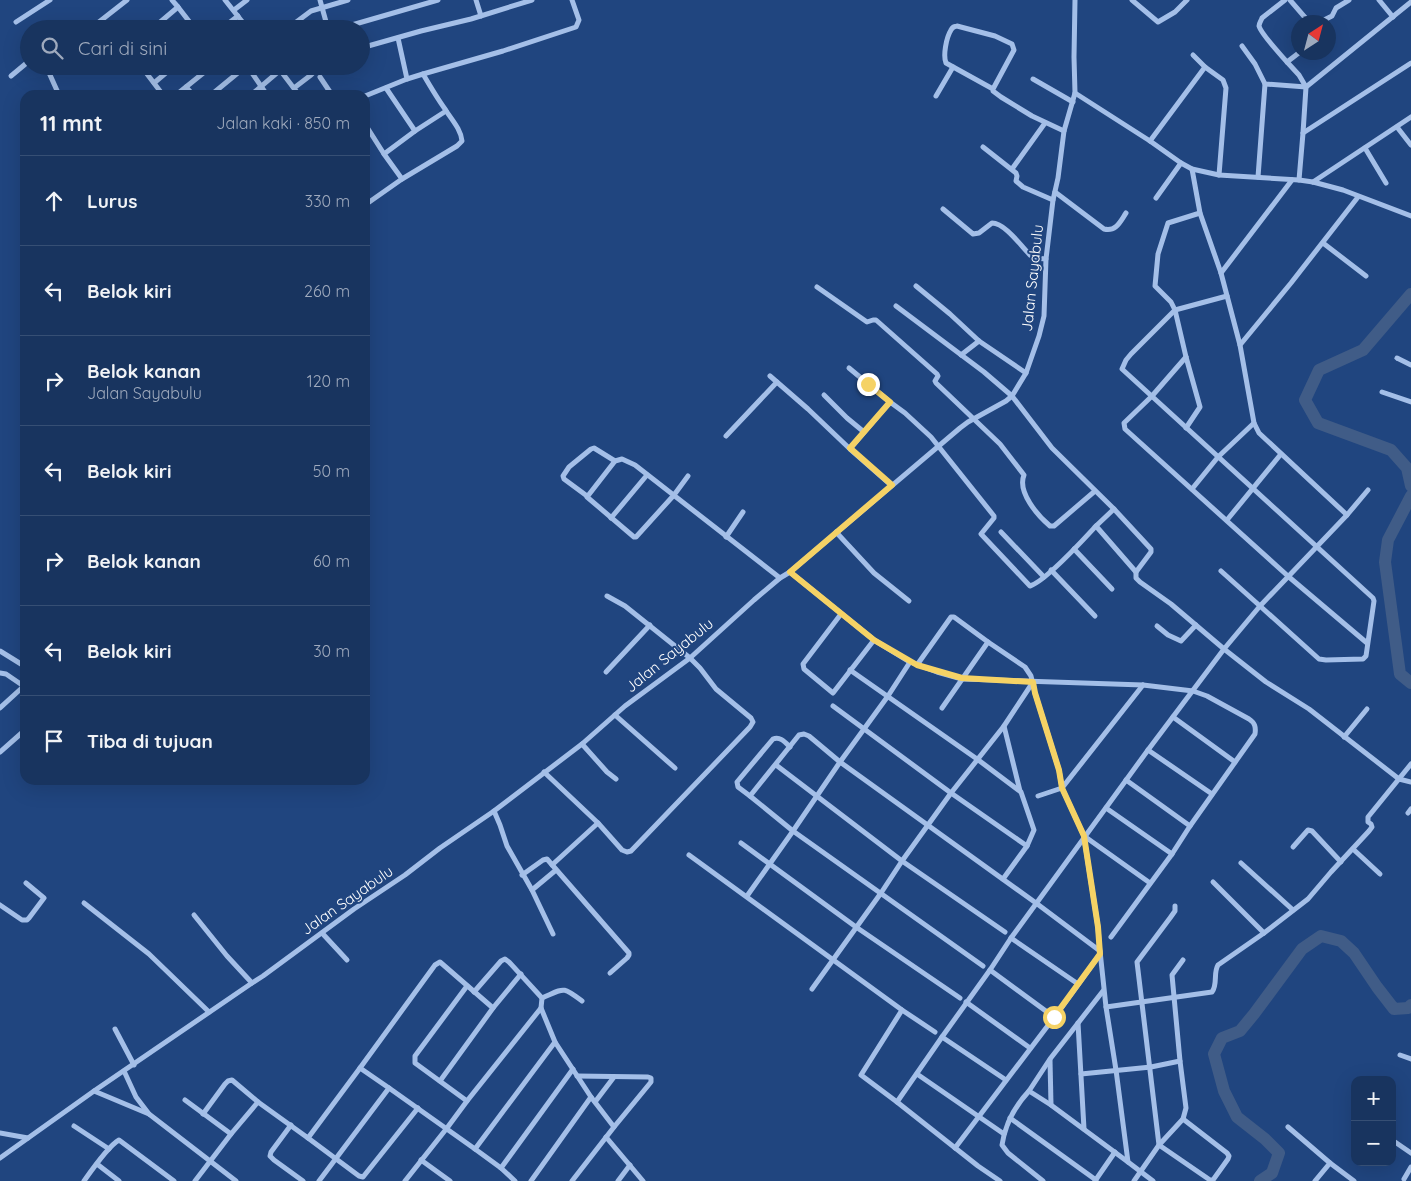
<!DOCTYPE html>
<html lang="id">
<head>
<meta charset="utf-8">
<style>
  :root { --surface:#18345f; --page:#213c65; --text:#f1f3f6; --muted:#9faabd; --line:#364f74 }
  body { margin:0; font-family:Quicksand,sans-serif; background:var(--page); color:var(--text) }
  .controls { position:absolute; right:15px; bottom:15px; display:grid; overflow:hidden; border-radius:10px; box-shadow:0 5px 20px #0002 }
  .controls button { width:45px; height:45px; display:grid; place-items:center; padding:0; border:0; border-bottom:1px solid var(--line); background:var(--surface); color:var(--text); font:25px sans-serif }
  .compass { position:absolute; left:1291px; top:15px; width:45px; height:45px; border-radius:50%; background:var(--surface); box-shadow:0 5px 20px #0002; rotate:36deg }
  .stop { position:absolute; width:15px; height:15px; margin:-11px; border:4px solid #f5d265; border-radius:50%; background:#fff }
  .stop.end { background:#f5d265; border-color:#fff; box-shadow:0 1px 5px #0008 }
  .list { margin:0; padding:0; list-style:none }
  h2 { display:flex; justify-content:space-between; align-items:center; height:65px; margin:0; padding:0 20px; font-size:21px }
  h2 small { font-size:16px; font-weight:400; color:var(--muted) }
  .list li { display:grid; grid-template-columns:32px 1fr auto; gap:15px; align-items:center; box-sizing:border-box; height:90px; padding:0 20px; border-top:1px solid var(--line) }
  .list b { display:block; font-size:19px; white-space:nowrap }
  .list p { margin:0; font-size:16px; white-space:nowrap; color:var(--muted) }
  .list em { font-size:16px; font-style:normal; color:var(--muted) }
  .icon { flex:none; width:28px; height:28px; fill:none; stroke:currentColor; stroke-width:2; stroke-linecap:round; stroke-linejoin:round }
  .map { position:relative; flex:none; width:1411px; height:1181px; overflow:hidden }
  .search { position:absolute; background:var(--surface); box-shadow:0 5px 20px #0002; left:20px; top:20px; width:350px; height:55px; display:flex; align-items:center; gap:12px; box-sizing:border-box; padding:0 18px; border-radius:28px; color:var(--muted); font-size:19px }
  .panel { position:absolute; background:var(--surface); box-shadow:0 5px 20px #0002; left:20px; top:90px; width:350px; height:695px; border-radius:15px }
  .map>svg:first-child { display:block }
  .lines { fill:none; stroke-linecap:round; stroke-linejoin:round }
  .river { stroke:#405c87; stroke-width:12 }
  .street { stroke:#a4bfe8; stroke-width:5 }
  .route { stroke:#f5d265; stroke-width:6 }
  .labels { text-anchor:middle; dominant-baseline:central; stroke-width:4; stroke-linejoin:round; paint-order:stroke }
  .street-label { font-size:15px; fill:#fff; stroke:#20457f }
</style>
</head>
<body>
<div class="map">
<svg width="1411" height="1181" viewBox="0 0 1411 1181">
  <rect width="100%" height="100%" fill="#20457f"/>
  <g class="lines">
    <!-- river -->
    <g class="river">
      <polyline points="1411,294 1363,350 1319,370 1305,400 1318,423 1391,450 1407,468 1411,486"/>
      <polyline points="1411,496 1388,540 1385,562 1400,674 1411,683"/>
      <polyline points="1260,1181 1272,1173 1279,1153 1265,1139 1237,1117 1224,1091 1214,1054 1222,1038 1240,1031 1254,1014 1302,949 1321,936 1341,941 1354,953 1377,987 1394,1009 1408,1008 1411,1005"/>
    </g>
    <!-- street -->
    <g class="street">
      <polyline points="225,0 248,29"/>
      <polyline points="320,0 328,29"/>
      <polyline points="476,0 481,16"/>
      <polyline points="1132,0 1158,22 1175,12 1187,0"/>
      <path d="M1285 0 1262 18C1261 21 1259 23 1259 26 1261 34 1281 55 1287 62L1300 52"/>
      <polyline points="1290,0 1309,22"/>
      <polyline points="1379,0 1393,17"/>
      <polyline points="178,7 195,29"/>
      <polyline points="234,10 247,0"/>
      <polyline points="16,22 50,0"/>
      <polyline points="1320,22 1332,16 1336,8 1349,0"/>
      <polyline points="90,29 127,0"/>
      <polyline points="152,29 178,7 172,0"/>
      <polyline points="221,29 238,16"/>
      <polyline points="287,29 311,11 348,0"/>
      <polyline points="338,29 438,0"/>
      <polyline points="398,38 407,79"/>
      <polyline points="1242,46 1255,64 1265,84 1306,87 1411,2"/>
      <polyline points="361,48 421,31 471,19 532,0"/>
      <polyline points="1193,55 1205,67 1223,80 1226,88 1219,175"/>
      <polyline points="1287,62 1299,75 1306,87 1303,133 1299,180"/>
      <polyline points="46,66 59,95"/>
      <polyline points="141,66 163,95"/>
      <polyline points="277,66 299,95"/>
      <polyline points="105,67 106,66"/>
      <polyline points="423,74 503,51 576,27 579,20 572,0"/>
      <polyline points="11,76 29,61"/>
      <polyline points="320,77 332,95"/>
      <polyline points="1033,79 1073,102"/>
      <polyline points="154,83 174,66"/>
      <polyline points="186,87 193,95"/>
      <polyline points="294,88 311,75 320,66"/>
      <polyline points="386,88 415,131"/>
      <path d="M993 89 946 63C943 56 946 38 951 30 953 26 954 27 957 26L995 36 1012 44 1014 50 993 89V91L1001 97 1032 116 1064 131"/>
      <polyline points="1075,93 1150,141 1181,163 1192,169 1219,175 1299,180 1313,182 1343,190 1411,216"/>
      <polyline points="176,95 212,66"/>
      <polyline points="211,95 245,67 248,67 267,95"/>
      <polyline points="251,95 285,66"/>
      <path d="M365 96 407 79 423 74C430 86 437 98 445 109 451 119 461 129 462 141L457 146 402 179 365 205"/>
      <polyline points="936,96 953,67"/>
      <polyline points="365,124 384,154 402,179"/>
      <polyline points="1397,127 1411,145"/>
      <polyline points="1303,133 1411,63"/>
      <polyline points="1150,141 1205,67"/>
      <polyline points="983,147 1016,173 1017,176 1016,181 1023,187 1053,200"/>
      <polyline points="1365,148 1386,183"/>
      <polyline points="384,154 415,131 446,111"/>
      <polyline points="1012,169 1045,123"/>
      <polyline points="1192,169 1200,213 1221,273 1240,345"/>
      <polyline points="1258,177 1265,84"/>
      <polyline points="1313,182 1411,117"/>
      <path d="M1055 192 1104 229C1116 232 1120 222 1126 213"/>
      <polyline points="1156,198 1181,163"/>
      <path d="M943 209 973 234 979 233 992 223C1005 223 1021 246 1030 255L1035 258 1046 259"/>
      <polyline points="1323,243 1366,276"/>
      <polyline points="1221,273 1292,180"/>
      <polyline points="916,286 950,314 979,341 1026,373"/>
      <path d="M817 287 867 322 873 320H876L937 374 938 376 935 381 936 383 1000 444 1024 475C1017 492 1038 516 1050 526H1054L1095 491"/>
      <polyline points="896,306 984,372 1012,396 1052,448 1114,509 1151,549 1151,552 1136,572 1136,578 1140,582 1171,604 1224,649 1148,750 1011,938 990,970 942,1037 897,1102 978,1166 1000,1181"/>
      <polyline points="1175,310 1131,354 1126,360 1122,369 1373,598 1374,601 1366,656 1363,659 1326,660 1319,659 1260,606 1224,649 1266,682 1309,709 1399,779 1411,782"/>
      <polyline points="1175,310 1227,296"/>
      <polyline points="961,355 979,341"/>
      <polyline points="1186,357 1152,396 1124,423 1125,429 1289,577 1367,643"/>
      <polyline points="1397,358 1411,365"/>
      <polyline points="849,368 890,402"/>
      <path d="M770 376 808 409 850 449 890 402 905 413 931 437 994 516V518L981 534 1030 586C1046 581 1083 540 1096 526"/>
      <polyline points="1382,392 1411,402"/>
      <polyline points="824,395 847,418 864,432"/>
      <polyline points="1186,428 1200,407 1186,357 1175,310 1171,302 1155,286 1158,254 1168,223 1200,213"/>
      <polyline points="726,436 777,382"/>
      <polyline points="850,449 891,485"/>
      <polyline points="688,476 674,495 636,537 634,537 587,497 615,461 622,459 635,465 780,578"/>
      <polyline points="1192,489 1218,457 1254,423"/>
      <polyline points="587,496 564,479 563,476 569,467 591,449 594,448 615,461"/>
      <polyline points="1114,509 1096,526 1136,572"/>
      <polyline points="1347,515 1259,433 1254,423 1240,345 1291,283 1358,197"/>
      <polyline points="611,518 647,475"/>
      <polyline points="1227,520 1281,454"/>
      <polyline points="836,532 874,573 909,601"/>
      <polyline points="1001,532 1044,577"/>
      <polyline points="726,537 743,512"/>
      <polyline points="1074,549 1112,589"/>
      <polyline points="1051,570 1095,616"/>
      <polyline points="1221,571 1260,606 1347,515 1368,490"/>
      <polyline points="790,572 874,640 910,662"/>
      <polyline points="841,614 803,664 804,669 833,693 874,640"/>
      <polyline points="1157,626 1168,635 1181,641 1196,625"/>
      <polyline points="0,651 21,664"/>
      <polyline points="917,665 951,617 954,617 988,642"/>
      <polyline points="850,670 977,759 1021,792 1034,830 1027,846 1003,879"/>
      <polyline points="606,672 650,625"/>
      <polyline points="0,673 6,674 25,687"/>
      <polyline points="833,706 951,793 1027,846"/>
      <polyline points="0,708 24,686"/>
      <polyline points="942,708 988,642 1025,667 1031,676 1035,693 1059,770 1062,788 1084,836 1150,883"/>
      <polyline points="615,715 675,768"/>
      <polyline points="1173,717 1235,762"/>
      <polyline points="1004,726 1020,791"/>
      <polyline points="1344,737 1367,709"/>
      <polyline points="582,744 607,772 616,779"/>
      <polyline points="1148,750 1212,794"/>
      <polyline points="0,752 25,730"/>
      <polyline points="776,765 902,861 1005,932"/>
      <polyline points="544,772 598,823 622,850 627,852 631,851 750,727 753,722 751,718 716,689 700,668 690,658 625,606 607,596"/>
      <polyline points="1126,780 1190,826"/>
      <path d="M750 796 738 787 737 782 773 739C780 736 785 742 790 747"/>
      <polyline points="1038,796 1062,788 1143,685"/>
      <polyline points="1106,808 1172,854"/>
      <polyline points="494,811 500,825 507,846 532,890 553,934"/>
      <polyline points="1408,813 1411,809"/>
      <polyline points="741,843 856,927 960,998"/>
      <polyline points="1293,847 1308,830 1312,831 1341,862"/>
      <polyline points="1353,849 1380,874"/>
      <polyline points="689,855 902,1010 935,1032"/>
      <polyline points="1241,863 1293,910"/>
      <polyline points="552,865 598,823"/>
      <polyline points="522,875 543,860 547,859 629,953 629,955 627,958 610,973"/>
      <polyline points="1213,882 1264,933"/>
      <polyline points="532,890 556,870"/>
      <path d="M747 896 793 831 840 762 888 696 910 662 937 672 962 679 1143 685 1193 691 1207 696 1249 719C1255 723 1256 727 1255 734L1190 826 1172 854 1111 937"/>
      <polyline points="84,903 149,954 209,1012"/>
      <polyline points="0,905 22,920 27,920 29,918 44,898 26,883"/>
      <polyline points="1175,906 1175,911 1170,918 1137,962 1159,1145 1210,1180 1213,1180 1228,1159 1229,1156 1227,1153 1183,1119"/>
      <polyline points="194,915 227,956 252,983"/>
      <polyline points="322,933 347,960"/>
      <polyline points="1011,938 1078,984"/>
      <polyline points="983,966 793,831 750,796 799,735 804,734 809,736 840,762 1036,903 1100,951 1106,1007 1116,1070 1128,1162 1153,1181"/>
      <polyline points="990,970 1054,1017"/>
      <polyline points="467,986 415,1056 415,1063 467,1101 541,1008"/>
      <polyline points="812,989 881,893 902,861 951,793 1004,726 1033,682"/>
      <polyline points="1103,991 1050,1059 1029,1091 1051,1105 1128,1162"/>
      <polyline points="474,992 501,961 505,959 509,962 542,998 541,1008 555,1042 591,1097 614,1127 572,1181"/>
      <path d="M542 998C565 988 562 986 582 1001"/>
      <polyline points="966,1002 1030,1048"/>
      <path d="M1106 1007 1212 992C1218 984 1213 973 1218 965L1264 933 1308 899 1331 872 1369 831 1372 827 1371 824 1368 822V817L1411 764"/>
      <polyline points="493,1008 521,974"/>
      <polyline points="1078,1023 1084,1129"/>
      <polyline points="115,1029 134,1065"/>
      <polyline points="942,1037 1006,1080"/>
      <polyline points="1400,1055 1411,1059"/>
      <polyline points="1050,1060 1051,1105"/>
      <polyline points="360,1068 435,965 440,962 493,1008 440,1081"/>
      <polyline points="124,1071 136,1097 149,1114"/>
      <polyline points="917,1074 1004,1134"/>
      <polyline points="1081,1074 1151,1067 1180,1061 1172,975 1183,960"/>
      <polyline points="577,1076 648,1077 651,1078 651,1082 614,1127"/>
      <polyline points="389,1088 475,1149 555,1042"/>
      <polyline points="94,1091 149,1114 236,1181"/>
      <path d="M1029 1091C1015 1106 1005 1125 1002 1145L1008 1153 1043 1181"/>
      <polyline points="185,1100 231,1134"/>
      <polyline points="595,1102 614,1077"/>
      <polyline points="897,1102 861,1075 902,1010"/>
      <polyline points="203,1114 225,1084 228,1081 232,1080 258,1102 308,1138 360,1068 389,1088 319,1181"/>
      <polyline points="1010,1118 1096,1180"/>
      <polyline points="291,1125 271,1152 270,1156 274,1160 303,1181"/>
      <polyline points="74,1126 109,1149"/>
      <polyline points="1288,1127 1330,1163 1354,1181"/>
      <polyline points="0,1133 28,1138"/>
      <polyline points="606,1137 643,1181"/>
      <polyline points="308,1138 359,1176 363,1177 418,1108"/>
      <polyline points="1395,1142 1411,1153"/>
      <polyline points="955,1148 1062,1007 1100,954 1098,927 1084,837"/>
      <polyline points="475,1149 501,1168 515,1181"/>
      <polyline points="0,1158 94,1091 252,983 263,976 354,909 405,875 440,848 494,811 582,744 625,706 690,658 754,600 780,578 790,572 960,428 968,422 1006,401 1012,396 1026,373 1039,336 1044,316 1046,259 1053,200 1058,178 1064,131 1075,93 1074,57 1075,0"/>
      <polyline points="421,1160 450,1181"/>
      <polyline points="97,1164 119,1181"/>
      <polyline points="501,1168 573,1069"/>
      <polyline points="1404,1179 1411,1167"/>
      <path d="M84 1181C91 1171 110 1145 119 1140L174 1181"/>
      <polyline points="195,1181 231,1134 258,1102"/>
      <polyline points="405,1181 447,1128 467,1101"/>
      <polyline points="531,1181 591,1097"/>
      <polyline points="618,1181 630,1165"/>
      <polyline points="1095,1181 1115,1152"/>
      <polyline points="1134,1181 1159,1145 1183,1119 1186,1108 1180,1061"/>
      <polyline points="1315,1181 1330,1163"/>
    </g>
  </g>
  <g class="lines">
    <!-- route -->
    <polyline class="route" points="868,384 890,402 850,448 892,485 790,572 874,640 917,665 962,678 1033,682 1035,693 1059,770 1062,788 1084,836 1098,927 1100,954 1054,1017"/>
  </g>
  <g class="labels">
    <!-- street labels -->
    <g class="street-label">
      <text transform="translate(1032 278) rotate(-84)">Jalan Sayabulu</text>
      <text transform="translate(669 655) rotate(-39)">Jalan Sayabulu</text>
      <text transform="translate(347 900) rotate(-35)">Jalan Sayabulu</text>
    </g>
  </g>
</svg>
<div class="controls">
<button>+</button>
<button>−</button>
</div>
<svg class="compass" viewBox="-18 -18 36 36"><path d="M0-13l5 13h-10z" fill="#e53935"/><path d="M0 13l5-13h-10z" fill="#9faabd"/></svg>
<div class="stop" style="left:1054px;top:1017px"></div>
<div class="stop end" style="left:868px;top:384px"></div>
<div class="search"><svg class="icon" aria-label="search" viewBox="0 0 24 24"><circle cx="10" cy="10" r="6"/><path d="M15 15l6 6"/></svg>Cari di sini</div>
<section class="panel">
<h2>11 mnt<small>Jalan kaki · 850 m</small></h2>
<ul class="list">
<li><svg class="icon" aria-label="ahead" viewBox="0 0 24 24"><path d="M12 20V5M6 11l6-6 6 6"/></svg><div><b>Lurus</b></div><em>330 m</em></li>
<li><svg class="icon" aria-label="left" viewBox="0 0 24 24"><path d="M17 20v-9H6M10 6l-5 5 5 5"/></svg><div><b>Belok kiri</b></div><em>260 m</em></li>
<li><svg class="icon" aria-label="right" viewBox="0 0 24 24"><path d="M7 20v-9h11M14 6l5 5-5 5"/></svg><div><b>Belok kanan</b><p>Jalan Sayabulu</p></div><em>120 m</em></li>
<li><svg class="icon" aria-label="left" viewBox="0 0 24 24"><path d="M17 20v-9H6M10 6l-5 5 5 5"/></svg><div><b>Belok kiri</b></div><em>50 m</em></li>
<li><svg class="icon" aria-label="right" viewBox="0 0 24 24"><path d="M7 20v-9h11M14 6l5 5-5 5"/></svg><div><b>Belok kanan</b></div><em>60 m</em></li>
<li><svg class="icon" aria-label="left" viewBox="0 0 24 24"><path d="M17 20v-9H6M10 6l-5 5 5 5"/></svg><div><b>Belok kiri</b></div><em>30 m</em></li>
<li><svg class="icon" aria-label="arrive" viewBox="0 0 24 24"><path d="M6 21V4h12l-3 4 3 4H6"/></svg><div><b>Tiba di tujuan</b></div></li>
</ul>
</section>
</div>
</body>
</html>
